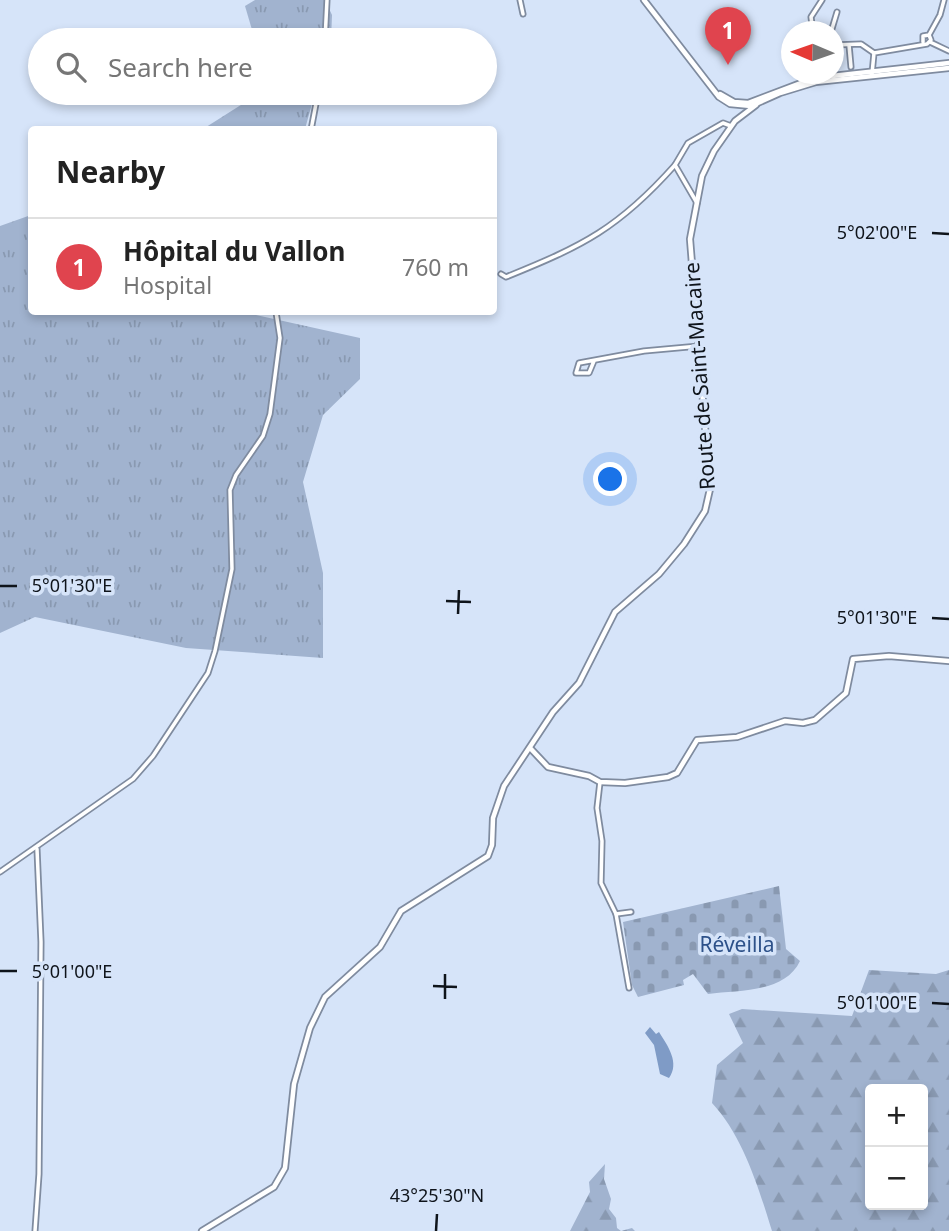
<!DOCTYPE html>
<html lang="en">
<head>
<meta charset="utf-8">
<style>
  :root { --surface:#fff; --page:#f2f2f2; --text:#222; --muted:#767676; --line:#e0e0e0; --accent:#6b5122 }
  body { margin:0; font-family:"Noto Sans",sans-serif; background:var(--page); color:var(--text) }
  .controls { position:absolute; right:21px; bottom:21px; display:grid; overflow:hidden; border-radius:7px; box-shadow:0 4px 10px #0003 }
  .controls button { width:63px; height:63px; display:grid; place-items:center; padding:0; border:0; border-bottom:2px solid var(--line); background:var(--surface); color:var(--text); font:35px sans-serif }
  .compass { position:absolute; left:781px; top:21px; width:63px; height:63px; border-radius:50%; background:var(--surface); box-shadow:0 4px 10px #0003; rotate:272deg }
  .you { position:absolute; left:611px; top:480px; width:24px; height:24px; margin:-18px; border:5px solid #fff; border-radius:50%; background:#1a73e8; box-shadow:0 0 0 10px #1a73e833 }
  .badge { display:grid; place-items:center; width:46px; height:46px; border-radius:50%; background:var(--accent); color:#fff; font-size:23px; font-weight:700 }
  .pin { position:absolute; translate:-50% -58px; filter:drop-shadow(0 2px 4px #0008) }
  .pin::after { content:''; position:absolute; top:37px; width:24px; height:21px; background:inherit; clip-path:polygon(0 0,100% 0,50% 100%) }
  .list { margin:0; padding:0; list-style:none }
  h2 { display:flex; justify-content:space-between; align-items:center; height:91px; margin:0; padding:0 28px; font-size:30px }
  h2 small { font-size:23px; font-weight:400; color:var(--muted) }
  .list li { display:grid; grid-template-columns:46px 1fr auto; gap:21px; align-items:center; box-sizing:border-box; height:98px; padding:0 28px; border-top:2px solid var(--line) }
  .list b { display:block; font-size:26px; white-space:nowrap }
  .list p { margin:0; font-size:23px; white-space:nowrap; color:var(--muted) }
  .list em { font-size:23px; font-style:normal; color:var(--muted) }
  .icon { flex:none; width:38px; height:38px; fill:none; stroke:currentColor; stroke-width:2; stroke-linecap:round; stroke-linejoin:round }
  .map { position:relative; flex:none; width:949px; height:1231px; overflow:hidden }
  .search { position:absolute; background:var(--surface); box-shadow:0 4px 10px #0003; left:28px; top:28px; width:469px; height:77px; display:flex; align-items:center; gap:18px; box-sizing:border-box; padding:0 24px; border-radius:38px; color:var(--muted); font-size:26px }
  .panel { position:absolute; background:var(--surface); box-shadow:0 4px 10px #0003; left:28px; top:126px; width:469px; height:189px; border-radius:7px }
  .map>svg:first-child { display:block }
  .grass { fill:url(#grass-tufts) }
  .forest { fill:url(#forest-firs); fill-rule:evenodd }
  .cemetery { fill:url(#cemetery-stones) }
  .water { fill:#7f9bc6 }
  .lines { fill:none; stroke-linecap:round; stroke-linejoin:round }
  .street-casing { stroke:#7f8b9f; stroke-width:7 }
  .secondary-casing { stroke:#7f8b9f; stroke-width:8 }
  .street { stroke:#fff; stroke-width:3.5 }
  .secondary { stroke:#fff; stroke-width:4.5 }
  .ticks { fill:none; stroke:#0f141b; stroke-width:2.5 }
  .labels { text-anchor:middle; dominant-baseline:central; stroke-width:7; stroke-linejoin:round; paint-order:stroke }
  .street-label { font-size:21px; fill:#0f141b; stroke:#d6e4f9 }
  .park-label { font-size:21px; fill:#2d5189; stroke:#d6e4f9 }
  .ticks-label { font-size:18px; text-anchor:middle; fill:#0f141b; stroke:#d6e4f9; stroke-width:7; stroke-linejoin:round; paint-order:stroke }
</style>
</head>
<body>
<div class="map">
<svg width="949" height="1231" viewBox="0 0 949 1231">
  <defs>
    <pattern id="grass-tufts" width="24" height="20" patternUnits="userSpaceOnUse" patternTransform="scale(1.75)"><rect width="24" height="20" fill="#a1b3cf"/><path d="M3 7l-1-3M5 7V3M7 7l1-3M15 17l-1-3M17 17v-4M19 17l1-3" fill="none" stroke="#8999b1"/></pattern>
    <pattern id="forest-firs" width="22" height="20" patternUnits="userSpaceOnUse" patternTransform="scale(1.75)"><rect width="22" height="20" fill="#a1b3cf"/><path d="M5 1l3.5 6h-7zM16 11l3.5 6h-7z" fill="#8999b1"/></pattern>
    <pattern id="cemetery-stones" width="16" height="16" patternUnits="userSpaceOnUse" patternTransform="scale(1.75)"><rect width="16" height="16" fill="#a1b3cf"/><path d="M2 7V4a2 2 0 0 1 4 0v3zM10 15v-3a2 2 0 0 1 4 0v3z" fill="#8999b1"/></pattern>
  </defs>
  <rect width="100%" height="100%" fill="#d6e4f9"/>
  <!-- grass -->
  <g class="grass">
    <polygon points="255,0 325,0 332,15 331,40 255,40 245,6"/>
    <polygon points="248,93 315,93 305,129 203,129 244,103"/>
    <polygon points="31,215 32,312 255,312 256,315 360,338 360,379 323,415 303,482 323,573 323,658 186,648 35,617 0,633 0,226"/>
  </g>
  <!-- forest -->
  <g class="forest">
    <path d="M869 970 936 974 949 970V1231H772C759 1189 743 1136 712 1103L717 1065 743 1043 729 1014 742 1009 852 1016ZM870 1089H923V1205H870Z"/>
    <polygon points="605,1164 604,1179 611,1199 609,1209 616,1218 617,1228 621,1231 632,1228 635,1231 570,1231 590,1192 589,1182"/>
  </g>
  <!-- cemetery -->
  <path class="cemetery" d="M779 886 786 949 800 961C785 993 739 990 708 994L693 974 683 980 684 985 638 997 632 985 623 922Z"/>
  <!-- water -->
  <path class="water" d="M650 1027 656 1034 659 1032C668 1046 680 1063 669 1078L660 1074 654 1045 645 1033Z"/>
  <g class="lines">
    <!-- street casing -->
    <g class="street-casing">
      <g id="street">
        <polyline points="520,0 523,14"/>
        <polyline points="813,32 811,17 822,0"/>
        <polyline points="831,32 837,12"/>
        <polyline points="325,40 327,0"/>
        <polyline points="923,42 923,36 929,35 940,15 944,0"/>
        <polyline points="930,42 949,51"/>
        <polyline points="834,45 861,44 874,53"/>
        <polyline points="849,45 851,67"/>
        <polyline points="872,74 874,53 927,44 931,40 929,35"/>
        <polyline points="311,130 318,93"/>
        <polyline points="697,203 675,165 688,143 723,123 731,126"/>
        <path d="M501 274 506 277C583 246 619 228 675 165"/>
        <polyline points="594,361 589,373 576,373 579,363 644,351 699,346"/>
        <polyline points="600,782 597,808 602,841 601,883 616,914 629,988"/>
        <polyline points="0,872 133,779 153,756 208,673 215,651 232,569 230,490 236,475 263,436 270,414 280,338 276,312"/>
        <polyline points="616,914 631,912"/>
        <polyline points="35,1231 39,1174 41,942 37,849"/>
      </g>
    </g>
    <!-- secondary casing -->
    <g class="secondary-casing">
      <g id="secondary">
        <polyline points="644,0 719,97 730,104 751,106 780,93 816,82 949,68"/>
        <polyline points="720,94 734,102 748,103 814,78 949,63"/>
        <polyline points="531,749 548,767 589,776 600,782 625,783 668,777 677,773 697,740 737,737 785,721 803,723 815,720 846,693 853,659 889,656 949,661"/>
        <polyline points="202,1231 274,1187 285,1168 294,1084 310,1028 325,997 380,947 401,911 488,856 492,845 493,818 504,786 553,712 579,683 615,612 659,574 684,544 705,511 710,489 690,239 702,176 714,151 735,121 756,105"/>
      </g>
    </g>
    <!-- street -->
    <use href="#street" class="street"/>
    <!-- secondary -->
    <use href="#secondary" class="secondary"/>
  </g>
  <!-- ticks -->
  <path class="ticks" d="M932 233 949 234M0 586H17M446 601 471 602M458 614 459 590M932 618 949 619M0 971H17M433 986 457 987M445 999V974M932 1003 949 1004M436 1231 437 1214"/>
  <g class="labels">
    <!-- street labels -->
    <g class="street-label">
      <text transform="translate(699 376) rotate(-94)">Route de Saint-Macaire</text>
    </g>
    <!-- park labels -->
    <g class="park-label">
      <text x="737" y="944">Réveilla</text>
    </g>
  </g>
  <g class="ticks-label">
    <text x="877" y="239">5°02'00"E</text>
    <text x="72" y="592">5°01'30"E</text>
    <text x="877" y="624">5°01'30"E</text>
    <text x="72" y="978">5°01'00"E</text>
    <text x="877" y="1009">5°01'00"E</text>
    <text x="437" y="1202">43°25'30"N</text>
  </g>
</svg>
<div class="controls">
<button>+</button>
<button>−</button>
</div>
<svg class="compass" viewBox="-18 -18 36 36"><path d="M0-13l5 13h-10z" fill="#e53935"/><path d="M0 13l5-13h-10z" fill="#767676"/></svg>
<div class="you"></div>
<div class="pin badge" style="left:728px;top:65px;background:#e0444e">1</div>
<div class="search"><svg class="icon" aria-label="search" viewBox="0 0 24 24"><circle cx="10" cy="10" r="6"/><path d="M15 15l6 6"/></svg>Search here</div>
<section class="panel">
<h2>Nearby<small></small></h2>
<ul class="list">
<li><span class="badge" style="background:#e0444e">1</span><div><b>Hôpital du Vallon</b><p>Hospital</p></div><em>760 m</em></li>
</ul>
</section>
</div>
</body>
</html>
